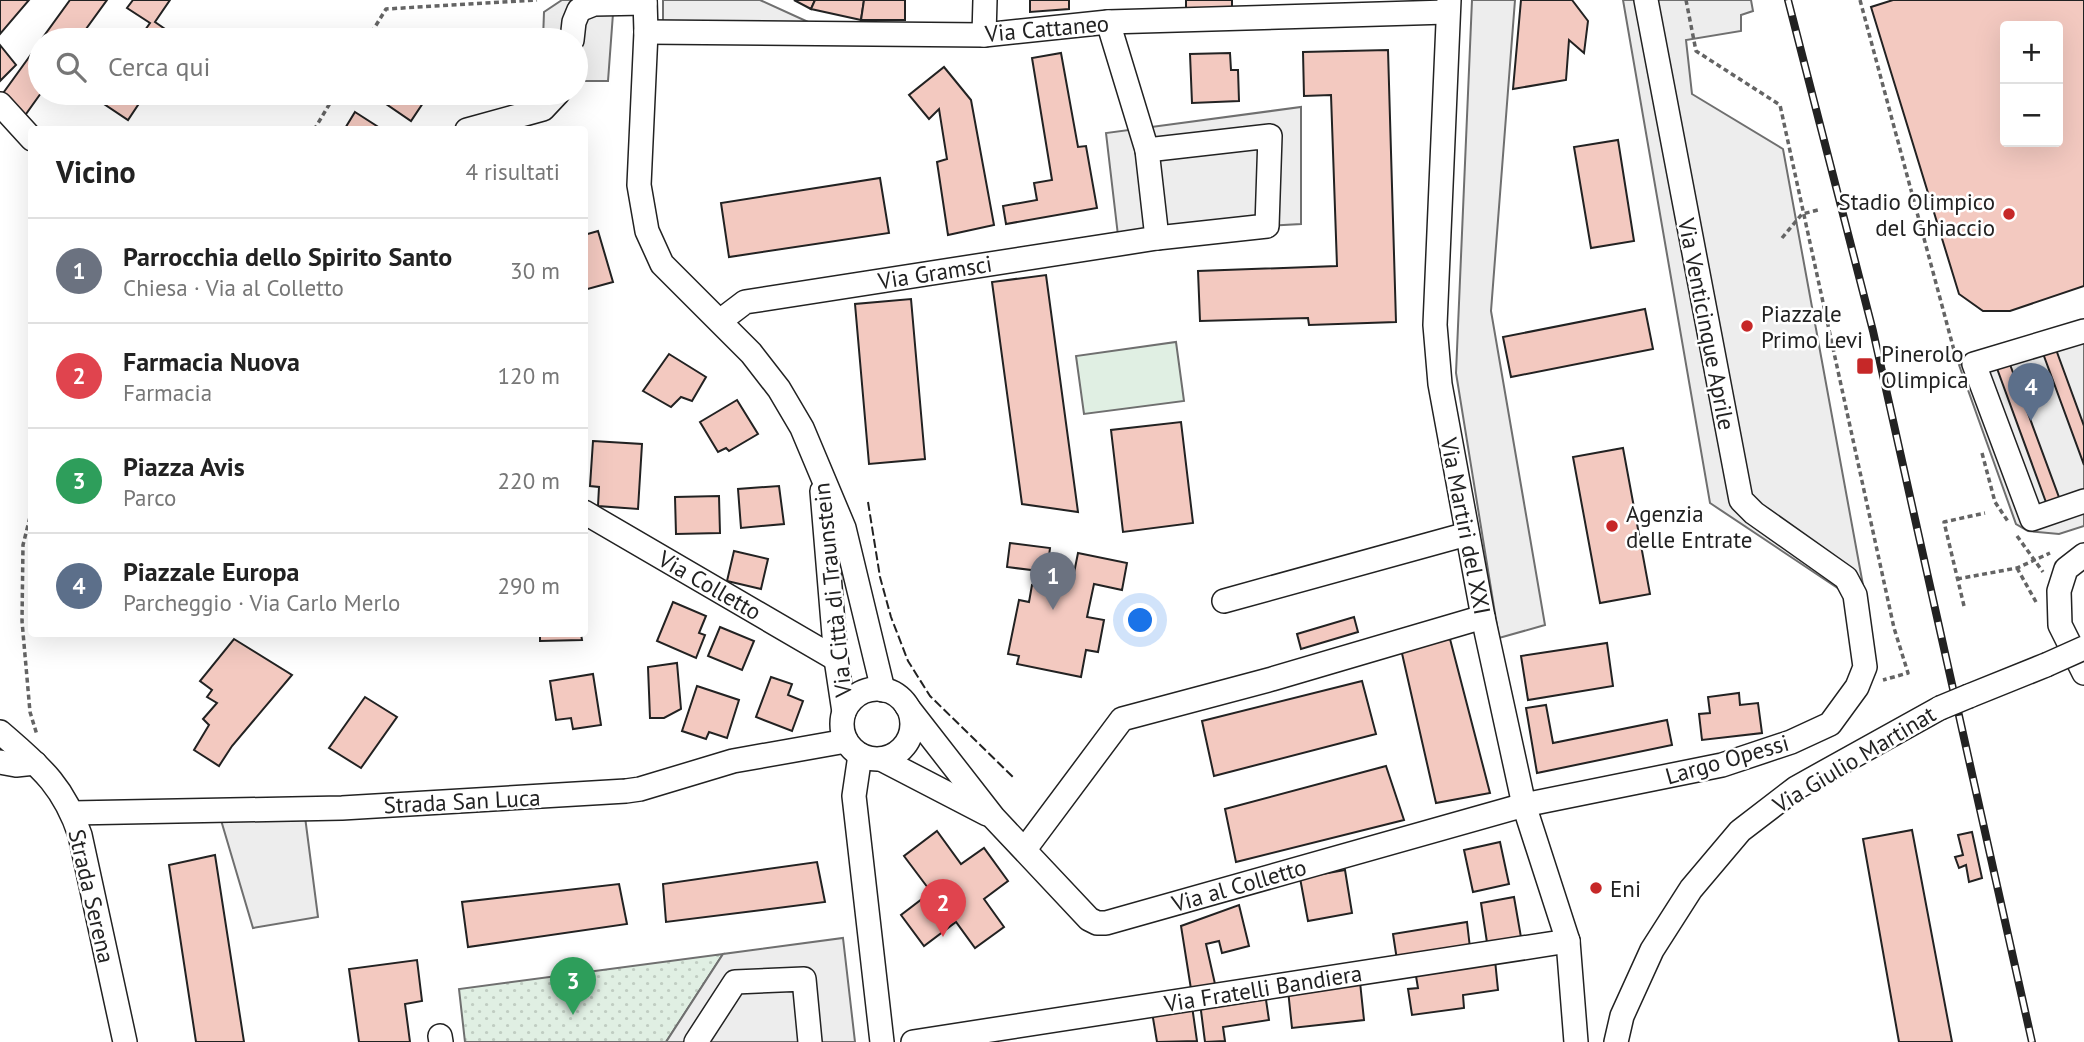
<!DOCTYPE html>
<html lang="it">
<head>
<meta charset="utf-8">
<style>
  :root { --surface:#fff; --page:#f6f6f6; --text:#222; --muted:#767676; --line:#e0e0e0; --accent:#d93025 }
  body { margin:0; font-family:"PT Sans",sans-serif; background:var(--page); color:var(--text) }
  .controls { position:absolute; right:21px; top:21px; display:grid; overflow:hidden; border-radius:7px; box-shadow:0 7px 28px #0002 }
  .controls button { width:63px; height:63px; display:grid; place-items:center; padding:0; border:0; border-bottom:2px solid var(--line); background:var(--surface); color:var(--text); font:35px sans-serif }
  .you { position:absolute; left:1141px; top:621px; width:24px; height:24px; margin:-18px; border:5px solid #fff; border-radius:50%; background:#1a73e8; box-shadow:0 0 0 10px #1a73e833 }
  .badge { display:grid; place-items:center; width:46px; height:46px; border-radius:50%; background:var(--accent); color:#fff; font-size:23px; font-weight:700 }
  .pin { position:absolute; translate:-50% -58px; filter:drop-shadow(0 2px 4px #0008) }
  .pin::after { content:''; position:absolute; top:37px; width:24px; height:21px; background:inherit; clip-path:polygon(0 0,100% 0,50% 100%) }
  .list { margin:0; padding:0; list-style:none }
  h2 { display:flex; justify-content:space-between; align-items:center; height:91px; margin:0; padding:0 28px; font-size:30px }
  h2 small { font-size:23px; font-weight:400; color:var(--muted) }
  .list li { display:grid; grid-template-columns:46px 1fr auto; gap:21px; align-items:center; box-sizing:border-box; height:105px; padding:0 28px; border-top:2px solid var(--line) }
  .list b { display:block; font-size:26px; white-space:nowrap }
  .list p { margin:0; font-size:23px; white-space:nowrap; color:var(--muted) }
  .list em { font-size:23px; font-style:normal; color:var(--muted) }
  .icon { flex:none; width:38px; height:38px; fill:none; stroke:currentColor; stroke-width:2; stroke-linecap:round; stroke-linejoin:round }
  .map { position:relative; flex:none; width:2084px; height:1042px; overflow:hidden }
  .search { position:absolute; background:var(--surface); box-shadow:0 7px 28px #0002; left:28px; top:28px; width:560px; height:77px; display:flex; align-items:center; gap:18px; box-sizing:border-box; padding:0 24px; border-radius:38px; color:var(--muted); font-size:26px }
  .panel { position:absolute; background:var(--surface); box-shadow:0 7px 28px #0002; left:28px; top:126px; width:560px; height:511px; border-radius:7px }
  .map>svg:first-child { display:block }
  .green { fill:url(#green-dots); stroke:#6f6f6f; stroke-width:2 }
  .pitch { fill:#e0efe3; stroke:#6f6f6f; stroke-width:2 }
  .parking { fill:#ededed; stroke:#6f6f6f; stroke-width:2 }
  .building { fill:#f3c9c0; stroke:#222; stroke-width:2; fill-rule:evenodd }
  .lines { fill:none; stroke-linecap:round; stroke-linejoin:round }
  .minor-casing { stroke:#222; stroke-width:26 }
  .path { stroke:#646464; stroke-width:3.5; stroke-dasharray:5 3.5; stroke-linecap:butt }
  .minor { stroke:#fff; stroke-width:23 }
  .rail-casing { stroke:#222; stroke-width:8 }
  .rail { stroke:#fff; stroke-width:5; stroke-dasharray:16; stroke-linecap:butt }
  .minor-bridge-casing { stroke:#222; stroke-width:26; stroke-linecap:butt }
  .minor-bridge { stroke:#fff; stroke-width:23 }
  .fence { stroke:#222; stroke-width:2; stroke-dasharray:9 3.5; stroke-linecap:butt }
  .poi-dot { fill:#c62828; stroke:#fff; stroke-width:2.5 }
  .labels { text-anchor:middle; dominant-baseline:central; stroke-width:5; stroke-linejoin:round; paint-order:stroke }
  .street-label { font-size:23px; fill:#222; stroke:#fff }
  .poi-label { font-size:23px; fill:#222; stroke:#fff; text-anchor:start }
</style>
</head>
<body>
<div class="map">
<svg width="2084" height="1042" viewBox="0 0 2084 1042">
  <defs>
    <pattern id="green-dots" width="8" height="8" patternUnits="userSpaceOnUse" patternTransform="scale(1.75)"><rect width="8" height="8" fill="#e0efe3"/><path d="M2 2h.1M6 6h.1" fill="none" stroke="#c0cdc2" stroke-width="1.8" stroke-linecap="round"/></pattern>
  </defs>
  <rect width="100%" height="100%" fill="#fff"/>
  <!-- green -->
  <polygon class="green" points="723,954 666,1042 465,1042 459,989"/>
  <!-- pitch -->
  <polygon class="pitch" points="1176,342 1184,401 1084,414 1076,356"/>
  <!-- parking -->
  <g class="parking">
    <polygon points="562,0 614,0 608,81 576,81 576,40 543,40 544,12"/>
    <polygon points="663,0 760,0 817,26 663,28"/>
    <polygon points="1472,0 1515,0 1491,311 1545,625 1499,638 1456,373"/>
    <polygon points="1623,0 1751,0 1753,11 1741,15 1741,31 1686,40 1692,94 1783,149 1863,585 1842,591 1710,503"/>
    <polygon points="1301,107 1301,224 1267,226 1119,244 1106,133"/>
    <polygon points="2084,324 2084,526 2059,534 2028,531 2016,524 1959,365"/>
    <polygon points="304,809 318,917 253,928 218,810"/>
    <polygon points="843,938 855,1042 666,1042 723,954"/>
  </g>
  <!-- building -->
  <g class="building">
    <polygon points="0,0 29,0 0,34"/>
    <polygon points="70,0 107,0 78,40 41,40"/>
    <polygon points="133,0 170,0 155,22 181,40 138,40 150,23 127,8"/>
    <polygon points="794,0 815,0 811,9"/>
    <polygon points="815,0 864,0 861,20 811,9"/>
    <polygon points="864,0 905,0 905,20 861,20"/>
    <polygon points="1030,0 1069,0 1069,9 1030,12"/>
    <polygon points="1186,0 1232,0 1232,7 1186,9"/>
    <polygon points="1521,0 1572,0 1588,21 1584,53 1569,40 1566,80 1513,89"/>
    <path d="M1893 0H2084V286L2010 311H1983L1959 294 1871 7ZM2005 26H2058V142H2005Z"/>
    <polygon points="469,33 469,40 426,40 426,35"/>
    <polygon points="531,35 531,40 491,40 491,37"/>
    <polygon points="40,42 41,93 21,121 1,96"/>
    <polygon points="0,45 16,65 0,81"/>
    <polygon points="1388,50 1396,322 1309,325 1308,318 1200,321 1198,271 1337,266 1331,95 1304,96 1303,52"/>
    <polygon points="1061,53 1078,147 1086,146 1097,208 1006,224 1003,206 1037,200 1034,183 1052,180 1032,58"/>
    <polygon points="1230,53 1231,70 1238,70 1239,101 1192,103 1190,54"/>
    <polygon points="944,67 971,100 994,225 948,235 937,162 947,159 939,109 929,119 909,95"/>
    <polygon points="104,93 146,93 128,120 98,100"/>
    <polygon points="370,93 414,93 425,100 411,121"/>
    <polygon points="355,112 383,130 344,130"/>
    <polygon points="1618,140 1634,241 1591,248 1574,147"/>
    <polygon points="880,178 889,233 729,257 721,203"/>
    <polygon points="598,231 613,282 584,290 584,235"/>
    <polygon points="1046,275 1078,512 1022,504 992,282"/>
    <polygon points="911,299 925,459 869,464 855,304"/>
    <polygon points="1645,309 1653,349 1511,377 1503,337"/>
    <polygon points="2054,344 2084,426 2084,465 2041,348"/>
    <polygon points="669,354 706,377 692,401 681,397 671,407 643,391"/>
    <polygon points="2008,359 2060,500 2047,505 1995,363"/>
    <polygon points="737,400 758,434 729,451 726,448 718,452 700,422"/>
    <polygon points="1181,422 1193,523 1123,532 1111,430"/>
    <polygon points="593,441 642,444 638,509 598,506 599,487 590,486"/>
    <polygon points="1623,448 1650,594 1600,603 1573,457"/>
    <polygon points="779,486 784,524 741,528 738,489"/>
    <polygon points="719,496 720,533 676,534 675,497"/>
    <polygon points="1010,543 1050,548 1047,572 1007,567"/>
    <polygon points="734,551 768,559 761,589 727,581"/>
    <polygon points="1078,553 1127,563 1122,590 1094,584 1087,617 1104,620 1098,652 1086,650 1081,677 1017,664 1019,656 1008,654 1019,600 1029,602 1032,585 1066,592 1072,583"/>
    <polygon points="673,602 706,616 699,633 705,635 696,658 657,641"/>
    <polygon points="1354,617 1358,632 1301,649 1297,634"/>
    <polygon points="720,627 754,641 742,670 708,656"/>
    <polygon points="540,634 581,634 582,640 540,641"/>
    <polygon points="234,639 292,675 232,746 219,766 194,750 209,725 203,719 217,703 207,697 212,690 200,681"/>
    <polygon points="1450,639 1490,793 1436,803 1401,649"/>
    <polygon points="1607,643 1613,686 1528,700 1521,656"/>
    <polygon points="677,663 681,709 664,718 650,718 648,667"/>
    <polygon points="593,674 601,725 573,729 571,718 556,720 550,681"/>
    <polygon points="771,677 792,684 788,695 803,701 792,731 756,717"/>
    <polygon points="1362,681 1376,734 1214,776 1202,721"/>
    <polygon points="697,686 739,700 727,738 709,732 706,739 682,731"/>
    <polygon points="1739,693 1740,705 1758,703 1762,733 1702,740 1699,714 1710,713 1708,697"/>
    <polygon points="365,697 397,717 361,768 329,748"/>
    <polygon points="1546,705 1553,743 1667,720 1672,745 1537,773 1526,708"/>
    <polygon points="1386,766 1404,820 1236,862 1225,809"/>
    <polygon points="1912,830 1952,1042 1899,1042 1863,839"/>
    <polygon points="937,831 961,864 984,848 1008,881 984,899 1004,927 975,948 956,922 924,946 901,915 931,892 904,856"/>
    <polygon points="1972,832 1982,878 1969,882 1966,865 1959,868 1955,857 1963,855 1958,835"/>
    <polygon points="1500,842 1509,884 1473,892 1464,850"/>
    <polygon points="215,855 244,1042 196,1042 169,865"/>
    <polygon points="817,862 825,902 666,922 663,884"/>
    <polygon points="1345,870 1352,913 1308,921 1300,878"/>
    <polygon points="619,884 627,924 468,947 462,902"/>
    <polygon points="1514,897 1522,943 1488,949 1481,903"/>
    <polygon points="1239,905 1249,946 1222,953 1219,941 1206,944 1215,984 1191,989 1181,926"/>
    <polygon points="1467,922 1470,948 1397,960 1393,934"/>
    <polygon points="417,960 422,1001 405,1004 410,1042 359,1042 349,969"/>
    <polygon points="1495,960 1498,990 1463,995 1464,1008 1412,1015 1408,989 1418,988 1415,970"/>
    <polygon points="1360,982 1364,1020 1292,1028 1288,990"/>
    <polygon points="1265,993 1269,1020 1223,1027 1225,1041 1205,1042 1200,1003"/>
    <polygon points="1192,1006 1197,1041 1157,1042 1152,1012"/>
  </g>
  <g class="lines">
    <!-- minor casing -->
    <g class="minor-casing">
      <g id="minor">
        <polyline points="645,0 646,32 639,185 647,231 662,264 751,353 779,389 802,428 844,528 883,690"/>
        <polyline points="1449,0 1435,325 1440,384 1483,617 1524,805 1568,941 1576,1042"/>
        <polyline points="646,32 984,35 1108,22 1447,12"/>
        <polyline points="984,35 985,0"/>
        <polyline points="572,40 574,22 579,10 594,4 645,3"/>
        <polyline points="0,104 32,139"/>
        <polyline points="467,130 543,109 558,93"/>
        <polyline points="1147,150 1270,136 1267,226 1157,238"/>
        <polyline points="720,321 745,302 1157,238 1147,150 1108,22"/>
        <polyline points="2084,331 1974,364 2032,519 2084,501"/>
        <polyline points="822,491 836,659 844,712"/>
        <polyline points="584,512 836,659"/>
        <polyline points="2084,555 2066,569 2059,591 2060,625 2084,673"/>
        <polyline points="1224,601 1467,534"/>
        <circle cx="877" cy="724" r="35"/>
        <polyline points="1969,696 2046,665"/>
        <polyline points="906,705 994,818 1089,919 1097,923 1106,923 1524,805 1722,765 1791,742 1830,724 1857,687 1865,667 1855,595 1846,578 1754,513 1741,500 1646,0"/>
        <path d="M0 732C39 766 63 784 80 835L125 1042"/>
        <polyline points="860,755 854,796 882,1042"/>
        <polyline points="881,759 987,814"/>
        <polyline points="0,762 16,765 35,763"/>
        <polyline points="72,813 342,808 626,791 640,789 733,761 846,741"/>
        <polyline points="1025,849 1122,719 1272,679 1483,617"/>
        <polyline points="440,1036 441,1042"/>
        <polyline points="696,1042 735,982 804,979 810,1042"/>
        <polyline points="913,1042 1568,941"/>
        <polyline points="1616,1042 1622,1016 1652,950 1691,889 1740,831 1796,788 1940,708"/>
      </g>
    </g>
    <!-- path -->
    <g class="path">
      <polyline points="1686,0 1696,51 1780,105 1894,628 1908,673 1883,680"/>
      <polyline points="1860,0 1955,354"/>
      <polyline points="367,40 386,9 537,0"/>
      <polyline points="314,130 336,93"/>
      <polyline points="1782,238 1802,214 1818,210"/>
      <polyline points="1982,453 1995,502 2009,523"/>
      <polyline points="32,509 23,545 22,621 30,712 37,735"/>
      <polyline points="2017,536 2043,572"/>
      <polyline points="2017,568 2036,602"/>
      <polyline points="1957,579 2017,568 2050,553"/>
      <polyline points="1964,606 1944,522 1985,513"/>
    </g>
    <!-- minor -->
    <use href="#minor" class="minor"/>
    <!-- rail casing -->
    <g class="rail-casing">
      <polyline id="rail" points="1788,0 1873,331 2032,1042"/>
    </g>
    <!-- rail -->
    <use href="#rail" class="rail"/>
    <!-- minor-bridge casing -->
    <g class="minor-bridge-casing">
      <g id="minor-bridge">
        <polyline points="2046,665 2084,648"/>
        <polyline points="1940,708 1969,696"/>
      </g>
    </g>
    <!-- minor-bridge -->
    <use href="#minor-bridge" class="minor-bridge"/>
    <!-- fence -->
    <polyline class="fence" points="868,502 880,577 891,617 908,661 930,696 1014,778"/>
  </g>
  <!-- markers -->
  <g class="poi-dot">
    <circle cx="2009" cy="214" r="7"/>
    <circle cx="1747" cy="326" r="7"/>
    <rect x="1856" y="357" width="18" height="18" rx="3.5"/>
    <circle cx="1612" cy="526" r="7"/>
    <circle cx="1596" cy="888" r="7"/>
  </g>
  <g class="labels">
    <!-- street labels -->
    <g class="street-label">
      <text transform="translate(1047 28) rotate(-5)">Via Cattaneo</text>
      <text transform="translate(935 272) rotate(-9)">Via Gramsci</text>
      <text transform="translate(1707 324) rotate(79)">Via Venticinque Aprile</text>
      <text transform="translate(1466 526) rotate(79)">Via Martiri del XXI</text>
      <text transform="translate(710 585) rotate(30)">Via Colletto</text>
      <text transform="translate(832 590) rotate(-96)">Via Città di Traunstein</text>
      <text transform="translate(1727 759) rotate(-16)">Largo Opessi</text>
      <text transform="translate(1854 759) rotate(-31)">Via Giulio Martinat</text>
      <text transform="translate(462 801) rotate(-3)">Strada San Luca</text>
      <text transform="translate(1239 885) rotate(-16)">Via al Colletto</text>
      <text transform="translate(92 896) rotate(77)">Strada Serena</text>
      <text transform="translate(1263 988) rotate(-9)">Via Fratelli Bandiera</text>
    </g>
    <!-- poi labels -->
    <g class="poi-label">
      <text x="1995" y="201" text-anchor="end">Stadio Olimpico<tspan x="1995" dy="26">del Ghiaccio</tspan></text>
      <text x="1761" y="313">Piazzale<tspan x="1761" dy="26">Primo Levi</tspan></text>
      <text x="1881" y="353">Pinerolo<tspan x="1881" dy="26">Olimpica</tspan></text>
      <text x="1626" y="513">Agenzia<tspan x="1626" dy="26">delle Entrate</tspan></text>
      <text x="1610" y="888">Eni</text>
    </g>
  </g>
</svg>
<div class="controls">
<button>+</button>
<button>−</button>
</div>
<div class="you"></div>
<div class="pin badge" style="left:1053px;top:610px;background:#6b7280">1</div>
<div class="pin badge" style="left:943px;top:937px;background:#e0444e">2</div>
<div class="pin badge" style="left:573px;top:1015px;background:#2e9e5b">3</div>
<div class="pin badge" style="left:2031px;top:421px;background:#5c6f8a">4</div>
<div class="search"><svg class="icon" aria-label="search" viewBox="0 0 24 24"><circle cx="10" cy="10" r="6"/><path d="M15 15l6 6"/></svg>Cerca qui</div>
<section class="panel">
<h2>Vicino<small>4 risultati</small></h2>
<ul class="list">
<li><span class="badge" style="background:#6b7280">1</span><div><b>Parrocchia dello Spirito Santo</b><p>Chiesa · Via al Colletto</p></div><em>30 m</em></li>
<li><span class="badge" style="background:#e0444e">2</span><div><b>Farmacia Nuova</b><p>Farmacia</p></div><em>120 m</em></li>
<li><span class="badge" style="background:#2e9e5b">3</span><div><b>Piazza Avis</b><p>Parco</p></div><em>220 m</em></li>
<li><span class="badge" style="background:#5c6f8a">4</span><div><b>Piazzale Europa</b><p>Parcheggio · Via Carlo Merlo</p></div><em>290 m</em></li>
</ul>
</section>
</div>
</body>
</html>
